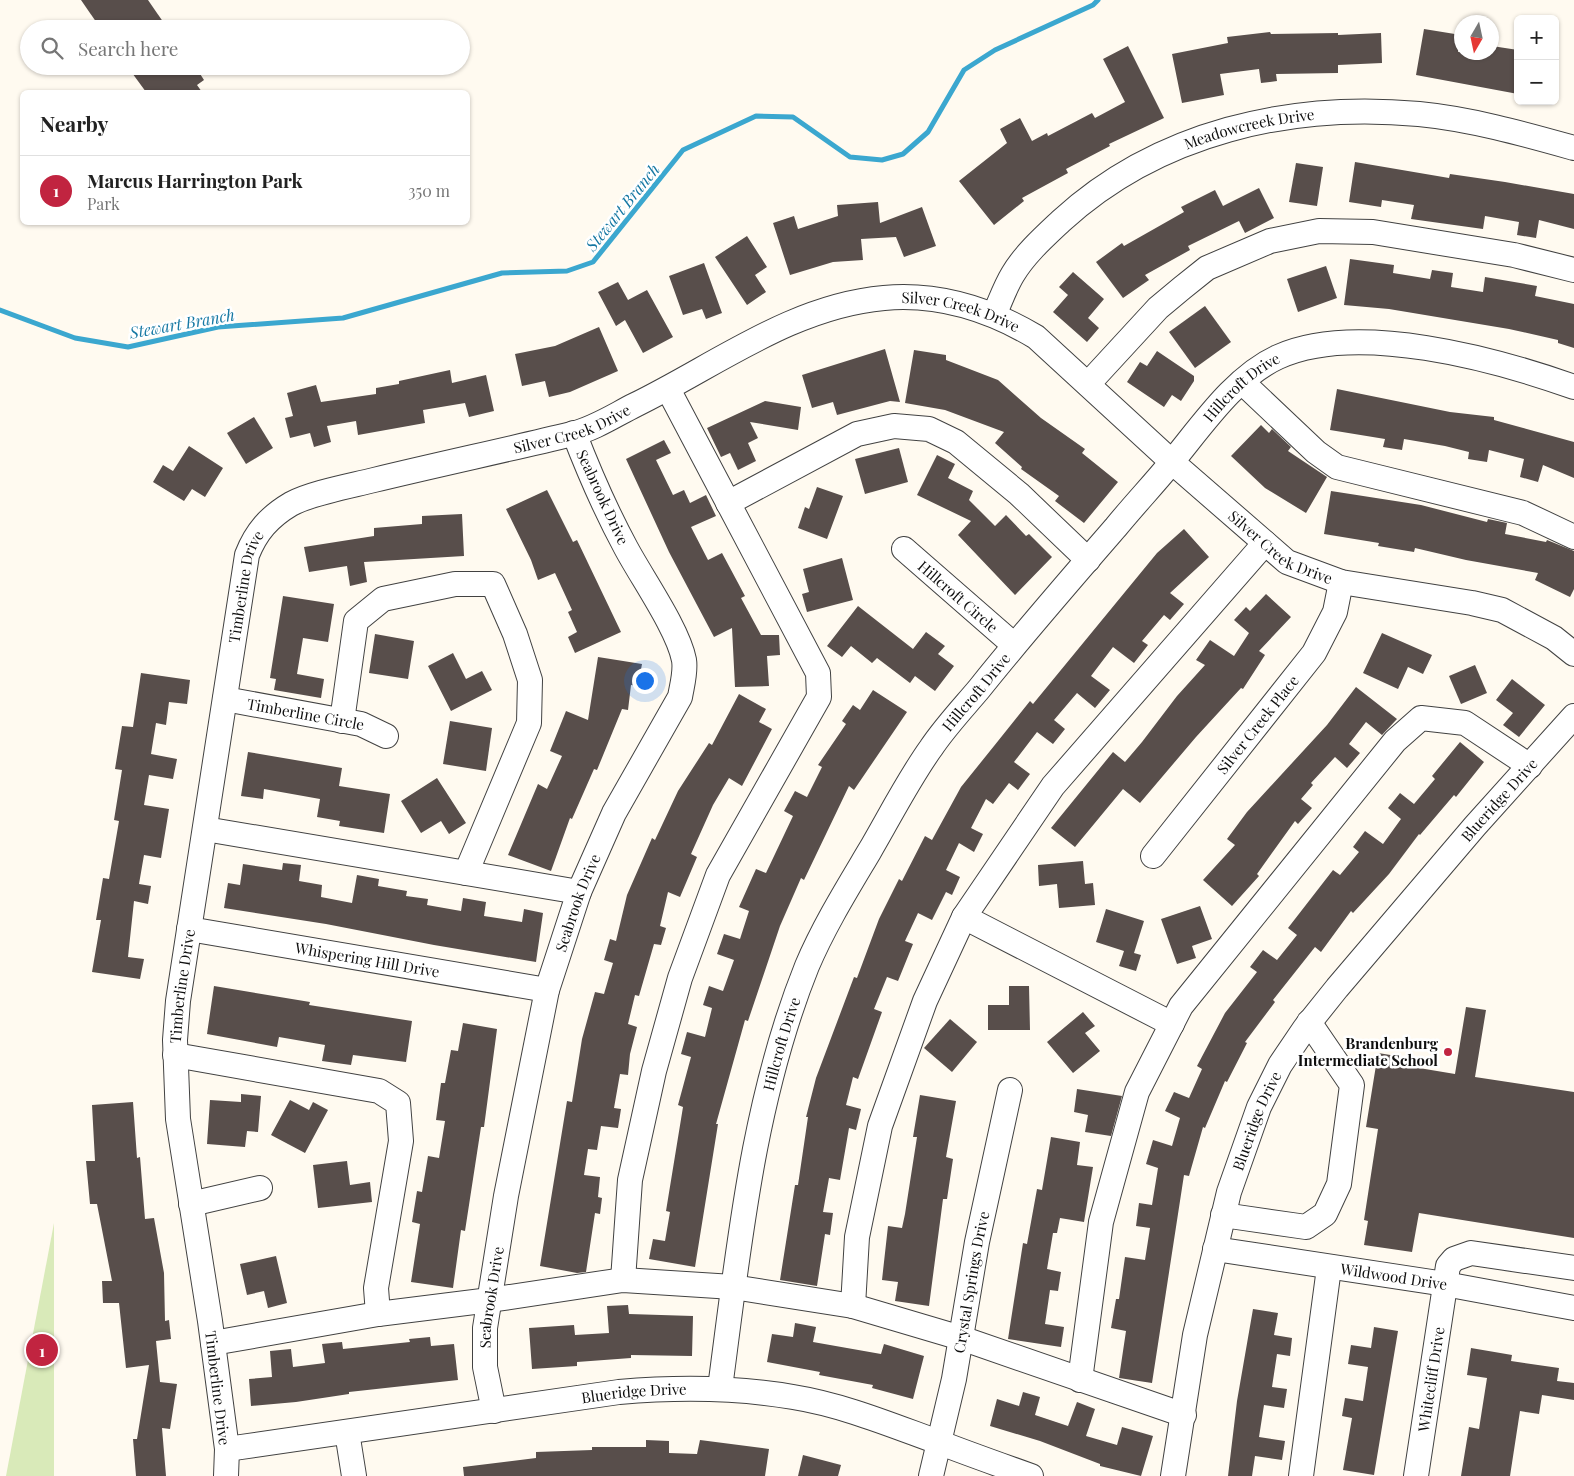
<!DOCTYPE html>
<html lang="en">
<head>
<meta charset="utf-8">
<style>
  :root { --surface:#fff; --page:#f2f2f2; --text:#222; --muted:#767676; --line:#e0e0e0; --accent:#c12440 }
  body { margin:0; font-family:"Playfair Display",serif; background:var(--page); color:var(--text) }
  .controls { position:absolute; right:15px; top:15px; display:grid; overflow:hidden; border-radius:8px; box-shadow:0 1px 4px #0004 }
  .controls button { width:45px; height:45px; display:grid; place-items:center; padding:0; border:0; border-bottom:1px solid var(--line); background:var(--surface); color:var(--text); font:25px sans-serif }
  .compass { position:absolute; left:1454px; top:15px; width:45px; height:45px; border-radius:50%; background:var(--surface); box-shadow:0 1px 4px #0004; rotate:189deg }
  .you { position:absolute; left:644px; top:680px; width:18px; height:18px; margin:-12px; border:4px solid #fff; border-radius:50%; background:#1a73e8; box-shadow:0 0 0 8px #1a73e833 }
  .badge { display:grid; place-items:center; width:32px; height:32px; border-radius:50%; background:var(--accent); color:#fff; font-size:16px; font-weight:700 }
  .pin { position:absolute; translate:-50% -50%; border:2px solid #fff; box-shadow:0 1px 5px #0006 }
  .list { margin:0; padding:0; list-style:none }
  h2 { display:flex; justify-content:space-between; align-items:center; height:65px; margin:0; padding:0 20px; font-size:21px }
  h2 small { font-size:16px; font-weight:400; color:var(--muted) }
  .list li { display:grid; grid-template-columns:32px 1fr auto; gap:15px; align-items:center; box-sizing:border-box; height:70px; padding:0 20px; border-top:1px solid var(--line) }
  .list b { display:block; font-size:19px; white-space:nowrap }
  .list p { margin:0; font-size:16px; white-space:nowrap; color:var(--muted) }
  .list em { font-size:16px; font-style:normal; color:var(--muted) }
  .icon { flex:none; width:28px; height:28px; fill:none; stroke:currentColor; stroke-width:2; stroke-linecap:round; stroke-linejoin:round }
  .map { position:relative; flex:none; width:1574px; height:1476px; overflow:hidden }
  .search { position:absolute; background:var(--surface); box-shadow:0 1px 4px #0004; left:20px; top:20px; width:450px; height:55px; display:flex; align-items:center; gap:12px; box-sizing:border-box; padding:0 18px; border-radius:28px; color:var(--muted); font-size:19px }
  .panel { position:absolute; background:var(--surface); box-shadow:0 1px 4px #0004; left:20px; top:90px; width:450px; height:135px; border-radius:8px }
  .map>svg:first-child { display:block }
  .green { fill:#d9eab9 }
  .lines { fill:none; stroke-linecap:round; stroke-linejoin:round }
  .stream { stroke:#3ba7cf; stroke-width:5 }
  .building { fill:#584e4b }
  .minor-casing { stroke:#424242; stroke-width:26 }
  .minor { stroke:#fff; stroke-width:24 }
  .poi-dot { fill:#c12440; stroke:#fff; stroke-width:2 }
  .labels { text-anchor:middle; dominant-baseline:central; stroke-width:5; stroke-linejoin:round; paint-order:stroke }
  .street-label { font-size:15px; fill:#0f0f0f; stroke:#fff }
  .poi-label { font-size:15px; font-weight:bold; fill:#0f0f0f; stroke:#fff; text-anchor:end }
  .water-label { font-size:16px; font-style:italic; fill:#1678a3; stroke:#fff }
</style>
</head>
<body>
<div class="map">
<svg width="1574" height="1476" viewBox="0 0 1574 1476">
  <rect width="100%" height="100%" fill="#fffaf0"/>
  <!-- green -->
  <polygon class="green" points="54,1223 54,1476 6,1476"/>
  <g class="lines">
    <!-- stream -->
    <polyline class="stream" points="0,310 75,338 128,347 218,327 343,318 502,273 567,271 593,262 683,150 756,116 793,117 850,157 882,160 903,154 928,132 964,70 995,50 1093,5 1098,0"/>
  </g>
  <!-- building -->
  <g class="building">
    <polygon points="81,0 148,0 168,29 101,29"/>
    <polygon points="1424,29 1461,35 1458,52 1492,52 1492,46 1518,50 1518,94 1416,75"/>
    <polygon points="1270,32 1271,34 1338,33 1338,35 1381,33 1382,63 1338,65 1338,73 1276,74 1277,81 1261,83 1259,69 1220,74 1224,95 1182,103 1172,54 1228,43 1227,37"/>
    <polygon points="1128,46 1164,118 1109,144 1110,146 1066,169 1068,173 1022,198 1024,201 994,225 959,181 1007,143 1000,129 1020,118 1032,141 1047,133 1048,136 1092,113 1095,118 1125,102 1103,59"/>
    <polygon points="127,66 195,66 204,80 197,85 202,92 146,92"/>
    <polygon points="1355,162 1449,178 1450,174 1505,182 1574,194 1574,229 1539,220 1536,238 1517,235 1519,222 1485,216 1483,229 1411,219 1414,205 1382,200 1381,207 1349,202"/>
    <polygon points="1296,163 1323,167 1317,206 1289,202"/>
    <polygon points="1259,188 1274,218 1245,233 1239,221 1188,246 1190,250 1145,275 1149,280 1123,298 1096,262 1122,243 1124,246 1184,212 1181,207 1215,190 1223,206"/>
    <polygon points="878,202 880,223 922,207 936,246 904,257 896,237 861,239 863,260 833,262 790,275 773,223 794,216 798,229 838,216 837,205"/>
    <polygon points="747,236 767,267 755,275 766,292 747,305 715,257"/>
    <polygon points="1350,259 1394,265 1393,273 1430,279 1432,270 1453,273 1451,287 1483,292 1485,277 1537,286 1535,296 1574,304 1574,348 1558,343 1558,340 1509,329 1389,309 1344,305"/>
    <polygon points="704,263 722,313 706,319 702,309 683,315 669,276"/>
    <polygon points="1326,266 1337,298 1298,312 1287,279"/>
    <polygon points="1073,272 1104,299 1088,318 1099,328 1087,342 1053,312 1068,295 1059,287"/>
    <polygon points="618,282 628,300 647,290 673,337 643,353 625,320 616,326 598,292"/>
    <polygon points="1205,306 1231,342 1195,368 1169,332"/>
    <polygon points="599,327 618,371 570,392 549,397 545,381 522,386 515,354 555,346"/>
    <polygon points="885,349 900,402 890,401 837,415 833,402 812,408 802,375"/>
    <polygon points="914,350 946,355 946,360 998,380 1041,418 1085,449 1082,453 1118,482 1084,523 1055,501 1059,496 1021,469 1022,467 995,443 1004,432 945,410 905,403"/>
    <polygon points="1157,351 1194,376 1194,381 1181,401 1172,395 1164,407 1127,382 1140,362 1147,366"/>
    <polygon points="450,370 452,383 486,375 494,411 469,417 465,403 423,410 425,423 358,435 356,421 327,426 331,442 314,447 310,433 290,438 285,418 293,416 287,393 316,385 321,402 376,394 376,388 399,384 399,381"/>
    <polygon points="1337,389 1450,412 1494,417 1494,420 1574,442 1574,478 1543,465 1538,482 1520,477 1524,459 1489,450 1487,462 1468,459 1469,452 1445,446 1404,439 1402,450 1383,447 1385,439 1330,430"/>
    <polygon points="765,401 801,407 798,430 750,422 758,438 748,443 756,461 738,470 730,453 721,457 707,428"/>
    <polygon points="254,417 273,448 246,464 227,433"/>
    <polygon points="1261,425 1269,433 1272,429 1291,447 1288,451 1327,477 1306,513 1265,488 1231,456"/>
    <polygon points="664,440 671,453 656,460 673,495 684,490 690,503 706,495 716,516 691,527 708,560 722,553 745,596 741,598 761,635 779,635 780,655 767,656 769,686 735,687 732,628 714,637 669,552 626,459"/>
    <polygon points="189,446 223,468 205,497 192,489 184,501 153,482 163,465 173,471"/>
    <polygon points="899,448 908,482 865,494 855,459"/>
    <polygon points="937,455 955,464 948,478 973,491 969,500 995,526 1006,515 1026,536 1029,534 1052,557 1015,595 958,535 971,521 917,495"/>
    <polygon points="817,487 843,496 827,539 798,528 805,507 809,509"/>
    <polygon points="547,490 573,542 577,540 621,632 575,653 568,637 577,632 568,612 572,610 555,573 538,580 531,560 506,509"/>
    <polygon points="1331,491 1421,505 1487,522 1488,519 1507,523 1505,534 1546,542 1547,540 1574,551 1574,589 1570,597 1535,580 1538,573 1466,560 1415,548 1414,552 1378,546 1379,543 1324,534"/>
    <polygon points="462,514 464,556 364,562 367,582 350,586 347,566 309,572 304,547 374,536 374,528 422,524 422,516"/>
    <polygon points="1184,529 1209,557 1170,593 1184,604 1170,620 1164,615 1142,641 1148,645 1134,663 1113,647 1091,676 1110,690 1095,708 1077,693 1054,720 1065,729 1053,744 1037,732 1014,762 1030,774 1018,790 1009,783 993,804 986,799 971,828 983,834 974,852 959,843 946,870 960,877 952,895 946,892 932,920 918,913 905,941 913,944 898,981 887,977 874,1009 882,1012 858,1079 853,1077 846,1105 861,1109 856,1130 849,1128 840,1180 829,1178 823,1212 833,1213 830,1235 825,1234 817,1286 780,1280 795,1185 798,1185 808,1117 806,1117 816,1078 854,977 857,978 879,919 899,879 902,881 925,836 932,840 961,787 994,746 1030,701 1033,704 1157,553"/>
    <polygon points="842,558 853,600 807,612 802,594 809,592 803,569"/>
    <polygon points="1266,594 1291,617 1259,651 1265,655 1243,689 1241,688 1196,737 1140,803 1123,789 1075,847 1051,828 1113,752 1125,762 1142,742 1177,696 1205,665 1196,660 1210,640 1234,656 1249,633 1234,620 1246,607 1250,611"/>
    <polygon points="283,596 334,604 328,642 303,638 297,674 324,679 321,698 274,690 276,679 270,678"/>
    <polygon points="858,606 913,649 926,632 945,646 938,654 954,666 935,691 915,676 910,683 877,658 872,663 851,646 842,657 827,646"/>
    <polygon points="1382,633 1432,655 1423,674 1408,667 1398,689 1363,673"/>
    <polygon points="375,634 414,641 408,679 369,673"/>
    <polygon points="453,653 466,679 482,671 492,690 451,711 428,666"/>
    <polygon points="598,657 642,664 638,686 631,685 628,710 622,709 597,770 594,769 572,819 570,818 551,871 508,855 538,784 547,789 562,756 550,751 566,711 588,720"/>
    <polygon points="1475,665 1487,693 1461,704 1449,676"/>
    <polygon points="141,673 190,680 187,704 169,702 166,725 156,723 151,754 177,759 173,779 149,775 144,805 169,809 161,858 144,855 139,884 151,886 148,904 134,901 128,957 144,959 140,979 92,972 101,920 96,920 103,878 109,879 119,821 114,820 122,770 115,769 122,726 133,727"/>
    <polygon points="1512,679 1545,705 1519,737 1503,725 1513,713 1496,700"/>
    <polygon points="1356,687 1397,719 1382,735 1366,722 1349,744 1360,753 1347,768 1335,757 1311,783 1313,785 1301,799 1312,808 1298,824 1295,821 1257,874 1259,876 1232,906 1203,880 1235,845 1227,839 1247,812 1327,725"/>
    <polygon points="873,690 907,712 854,790 849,786 804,880 801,878 780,926 748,1021 745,1020 716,1124 718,1124 695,1267 649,1259 653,1239 665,1241 670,1212 666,1211 683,1107 678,1105 691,1057 681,1054 687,1032 705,1037 712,1008 703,1005 709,986 723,991 734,960 717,954 724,934 740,939 749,911 739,907 756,869 766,873 793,816 784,811 795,791 807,797 822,767 818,765 846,724 842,721 853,705 860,710"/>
    <polygon points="739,694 766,709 759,722 772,729 742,786 729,778 713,805 691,854 697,857 680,897 668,892 660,926 666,928 661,945 654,944 639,996 635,995 628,1024 637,1027 630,1054 628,1075 620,1074 614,1108 621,1109 618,1128 601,1126 597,1150 588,1149 584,1175 600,1177 598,1197 602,1198 600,1214 595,1213 586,1272 577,1273 540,1266 567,1101 572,1102 582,1039 595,992 604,994 613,963 604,960 610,939 616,941 627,895 652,838 655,840 678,791 709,743 712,745"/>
    <polygon points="450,721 492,728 486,771 443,764"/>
    <polygon points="1460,742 1484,762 1456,797 1454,795 1420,835 1419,834 1389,874 1353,913 1351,911 1321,952 1315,947 1273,1000 1275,1002 1245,1042 1247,1043 1227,1082 1225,1081 1205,1128 1203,1127 1189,1176 1184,1175 1152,1383 1119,1378 1126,1331 1111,1328 1116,1299 1119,1299 1125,1257 1145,1260 1150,1228 1136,1226 1139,1203 1152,1205 1158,1168 1146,1164 1153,1140 1172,1146 1180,1118 1165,1111 1174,1092 1189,1098 1202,1069 1197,1066 1225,1013 1257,972 1250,967 1263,950 1277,960 1297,935 1288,928 1333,870 1340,875 1359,852 1353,847 1365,831 1383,844 1401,819 1388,808 1400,793 1414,804 1435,779 1432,776"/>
    <polygon points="248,752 342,768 339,786 390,794 384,833 339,826 340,821 317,817 320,799 264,789 263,799 241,796"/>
    <polygon points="437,778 466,823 449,834 441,821 421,833 401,801"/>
    <polygon points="1083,861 1085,884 1093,883 1095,905 1059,908 1057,884 1039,886 1038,865"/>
    <polygon points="283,863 301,865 299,881 322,885 321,897 352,903 357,875 379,879 378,886 407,891 406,896 428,899 427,905 461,911 463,898 486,902 484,916 522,922 524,909 543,913 536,962 434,945 326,924 224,908 228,883 240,885 243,864 282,870"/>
    <polygon points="1200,906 1212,939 1192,946 1196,958 1177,964 1161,919"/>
    <polygon points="1106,909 1144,921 1134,953 1141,955 1136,971 1119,966 1124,951 1096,942"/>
    <polygon points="214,986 310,1002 309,1005 412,1021 406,1062 353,1055 351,1065 322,1061 325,1045 279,1037 277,1047 207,1034"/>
    <polygon points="1009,986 1029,986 1030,1030 988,1030 988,1005 1009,1005"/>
    <polygon points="1466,1007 1486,1010 1475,1077 1574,1092 1574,1238 1419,1213 1412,1252 1364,1245 1368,1221 1364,1220 1378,1129 1366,1127 1378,1053 1409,1058 1407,1066 1455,1074"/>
    <polygon points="1083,1012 1095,1026 1085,1033 1100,1051 1073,1073 1047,1042"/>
    <polygon points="950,1019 977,1042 952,1072 924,1048"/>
    <polygon points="463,1023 497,1029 484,1127 481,1127 465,1231 461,1230 453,1288 411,1282 420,1224 412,1222 417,1191 422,1192 428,1156 439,1158 445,1121 436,1120 441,1083 445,1083 451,1050 458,1051"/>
    <polygon points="1077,1089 1122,1096 1111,1136 1085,1132 1088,1115 1074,1112"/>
    <polygon points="241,1094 261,1096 258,1132 247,1131 245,1147 207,1144 210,1100 241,1102"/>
    <polygon points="920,1095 956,1101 946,1157 953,1159 947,1199 943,1199 929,1306 895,1301 898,1282 882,1280 888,1226 902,1228 905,1214 917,1137 913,1137"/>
    <polygon points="290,1100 309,1110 313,1102 328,1110 305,1153 271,1135"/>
    <polygon points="133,1102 137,1158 140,1157 145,1219 154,1218 164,1273 165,1321 169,1320 171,1339 156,1341 160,1382 177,1384 170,1429 162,1428 166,1476 136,1476 133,1439 137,1439 149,1365 126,1368 119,1303 103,1303 102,1281 112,1281 97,1204 90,1204 86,1161 95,1161 92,1105"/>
    <polygon points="1051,1137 1080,1142 1077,1165 1093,1167 1084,1222 1060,1218 1057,1233 1053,1233 1047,1269 1061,1272 1058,1291 1050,1290 1045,1324 1064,1327 1061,1347 1008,1339 1023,1243 1027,1244 1037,1189 1042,1190"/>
    <polygon points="347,1161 350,1185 370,1182 372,1202 318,1208 313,1165"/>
    <polygon points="276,1256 287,1303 268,1308 264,1291 247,1295 240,1264"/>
    <polygon points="628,1305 629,1314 693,1316 692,1356 631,1355 631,1358 577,1362 577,1366 532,1369 529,1328 574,1325 575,1335 609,1333 607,1306"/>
    <polygon points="1253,1309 1278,1313 1274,1335 1292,1338 1290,1356 1277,1354 1272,1387 1287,1389 1284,1408 1264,1405 1259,1437 1285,1441 1282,1460 1255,1456 1252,1476 1228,1476 1237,1401"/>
    <polygon points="795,1323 816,1327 813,1342 881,1354 884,1344 924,1356 913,1399 872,1388 873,1385 819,1375 820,1372 767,1362 772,1334 793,1337"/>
    <polygon points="1374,1327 1398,1331 1374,1475 1343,1470 1352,1418 1342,1416 1345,1398 1363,1401 1368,1367 1348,1364 1351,1345 1371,1348"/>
    <polygon points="430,1337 431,1346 454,1344 458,1380 349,1392 349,1394 296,1402 251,1406 249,1379 272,1377 270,1351 291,1349 293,1367 325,1363 322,1344 342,1342 343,1349 410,1342 409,1339"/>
    <polygon points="1471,1348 1512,1355 1511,1361 1559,1368 1557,1381 1574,1383 1574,1400 1542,1395 1539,1414 1520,1411 1510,1476 1461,1476 1469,1427 1479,1429 1487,1378 1467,1375"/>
    <polygon points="1023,1392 1040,1397 1035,1415 1068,1426 1077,1402 1095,1409 1086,1436 1117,1445 1122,1427 1153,1436 1141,1476 1100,1466 1100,1464 1040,1441 990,1426 997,1399 1019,1406"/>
    <polygon points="646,1440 669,1441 669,1453 697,1454 700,1440 769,1449 765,1476 464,1476 463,1467 536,1458 536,1452 592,1450 592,1447 646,1447"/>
    <polygon points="803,1455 841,1465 838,1476 798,1476"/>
  </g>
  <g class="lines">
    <!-- minor casing -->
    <g class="minor-casing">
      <g id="minor">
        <path id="s1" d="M994 315C1000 302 1005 287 1013 274 1025 254 1044 237 1061 221 1158 132 1291 102 1419 114 1471 119 1524 134 1574 148"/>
        <polyline points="1242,382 1316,452 1337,467 1523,513 1574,537"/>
        <polyline points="1088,384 1158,308 1182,288 1207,268 1270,241 1319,231 1373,232 1514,255 1574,270"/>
        <polyline points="728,503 857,434 894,426 929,429 956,442 1019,494 1088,560"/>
        <path id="s2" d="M904 549 1014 645"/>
        <path id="s3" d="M225 699 361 724 386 736"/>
        <polyline points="342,721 356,621 383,599 455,584 493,584 515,634 530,680 529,723 466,873"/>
        <polyline points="205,829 579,892"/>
        <path id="s4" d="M1153 856 1314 653 1335 612 1341 582"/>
        <polyline points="964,917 1172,1024"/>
        <path id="s5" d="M189 929 547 990"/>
        <polyline points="175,1055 379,1091 398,1103 401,1141 376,1288 378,1314"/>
        <polyline points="191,1204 260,1188"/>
        <polyline points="1223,1215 1306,1227 1325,1214 1339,1184 1352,1085 1309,1022"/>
        <path id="s6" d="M1215 1249 1445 1284 1574 1308"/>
        <polyline points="623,1280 630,1180 654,1071 680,978 718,875 819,697 818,673 668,389"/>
        <polyline points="853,1306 857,1237 880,1126 925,1001 964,917 1053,786 1265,543"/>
        <polyline points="213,1343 378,1314 490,1300 623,1280 733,1287 853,1306 961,1338 1184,1415"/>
        <polyline points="1080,1380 1101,1222 1137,1092 1181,1006 1395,741 1421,718 1465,723 1530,766"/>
        <path id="s7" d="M720 1388C739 1246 753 1100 807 966 824 926 847 889 869 852 889 818 908 780 931 748 945 727 963 708 979 689 1023 634 1070 580 1116 527 1134 505 1153 485 1171 463 1201 427 1234 377 1278 357 1357 321 1495 359 1574 387"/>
        <path id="s8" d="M494 1411 485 1367V1328L506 1196 547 990 579 892 614 813 680 697C682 685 686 672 684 660 678 629 642 578 626 548 606 511 589 472 574 433"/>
        <polyline points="347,1432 354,1476"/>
        <path id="s9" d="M227 1449 619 1392C678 1387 735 1387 793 1397 843 1405 891 1425 938 1442 969 1454 1000 1465 1031 1476"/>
        <path id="s10" d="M226 1476 227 1449 210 1321 178 1119 175 1040 178 1001 247 555C256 532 269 517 291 504 311 493 350 486 374 480 440 464 506 450 572 434 594 429 615 415 635 405 715 366 792 306 884 298 939 293 989 309 1036 337L1172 462 1287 562 1341 582 1472 603 1502 610 1554 638 1574 654"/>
        <path id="s11" d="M931 1476 954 1379 977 1242 1010 1090"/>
        <path id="s12" d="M1173 1476 1195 1335 1229 1192 1259 1107 1280 1065 1305 1028 1337 988 1475 826 1574 716"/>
        <polyline points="1301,1476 1329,1268"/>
        <path id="s13" d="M1416 1476 1448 1266 1454 1259 1471 1253 1574 1268"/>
      </g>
    </g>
    <!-- minor -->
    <use href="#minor" class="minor"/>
  </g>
  <!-- markers -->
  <circle class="poi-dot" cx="1448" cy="1052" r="5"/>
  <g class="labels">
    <!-- street labels -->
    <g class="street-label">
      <text stroke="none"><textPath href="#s1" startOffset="330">Meadowcreek Drive</textPath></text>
      <text stroke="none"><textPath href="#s10" startOffset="1710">Silver Creek Drive</textPath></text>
      <text stroke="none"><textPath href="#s7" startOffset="1160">Hillcroft Drive</textPath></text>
      <text stroke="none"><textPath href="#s10" startOffset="1290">Silver Creek Drive</textPath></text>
      <text transform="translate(603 497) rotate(65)">Seabrook Drive</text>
      <text stroke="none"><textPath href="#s10" startOffset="2115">Silver Creek Drive</textPath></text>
      <text stroke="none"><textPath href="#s10" startOffset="899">Timberline Drive</textPath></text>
      <text stroke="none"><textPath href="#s2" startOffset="72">Hillcroft Circle</textPath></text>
      <text stroke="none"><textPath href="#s7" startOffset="755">Hillcroft Drive</textPath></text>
      <text stroke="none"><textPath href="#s3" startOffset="82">Timberline Circle</textPath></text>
      <text stroke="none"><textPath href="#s4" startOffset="168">Silver Creek Place</textPath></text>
      <text stroke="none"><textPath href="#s12" startOffset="771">Blueridge Drive</textPath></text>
      <text stroke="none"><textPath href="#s8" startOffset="520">Seabrook Drive</textPath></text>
      <text stroke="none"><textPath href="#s5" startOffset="181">Whispering Hill Drive</textPath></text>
      <text stroke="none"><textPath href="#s10" startOffset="494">Timberline Drive</textPath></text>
      <text stroke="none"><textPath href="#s7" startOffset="350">Hillcroft Drive</textPath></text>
      <text stroke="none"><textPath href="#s12" startOffset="366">Blueridge Drive</textPath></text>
      <text stroke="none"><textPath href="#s6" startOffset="181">Wildwood Drive</textPath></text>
      <text stroke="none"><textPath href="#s11" startOffset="198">Crystal Springs Drive</textPath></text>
      <text stroke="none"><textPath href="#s8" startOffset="115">Seabrook Drive</textPath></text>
      <text stroke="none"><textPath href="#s13" startOffset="98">Whitecliff Drive</textPath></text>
      <text transform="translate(218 1388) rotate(83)">Timberline Drive</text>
      <text stroke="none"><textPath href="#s9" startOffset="411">Blueridge Drive</textPath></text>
    </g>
    <!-- poi labels -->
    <g class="poi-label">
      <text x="1438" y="1043">Brandenburg<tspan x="1438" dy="17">Intermediate School</tspan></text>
    </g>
    <!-- water labels -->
    <g class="water-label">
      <text transform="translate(622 207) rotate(-51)">Stewart Branch</text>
      <text transform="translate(182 323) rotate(-10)">Stewart Branch</text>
    </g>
  </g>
</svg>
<div class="controls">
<button>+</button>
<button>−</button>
</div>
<svg class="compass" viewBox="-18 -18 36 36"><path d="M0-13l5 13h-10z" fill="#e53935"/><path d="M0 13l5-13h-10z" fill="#767676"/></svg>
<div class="you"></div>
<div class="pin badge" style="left:42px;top:1350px">1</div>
<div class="search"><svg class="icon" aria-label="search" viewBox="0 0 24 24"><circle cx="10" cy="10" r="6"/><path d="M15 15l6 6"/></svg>Search here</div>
<section class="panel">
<h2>Nearby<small></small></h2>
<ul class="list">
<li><span class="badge">1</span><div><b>Marcus Harrington Park</b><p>Park</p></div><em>350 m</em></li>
</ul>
</section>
</div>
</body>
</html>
